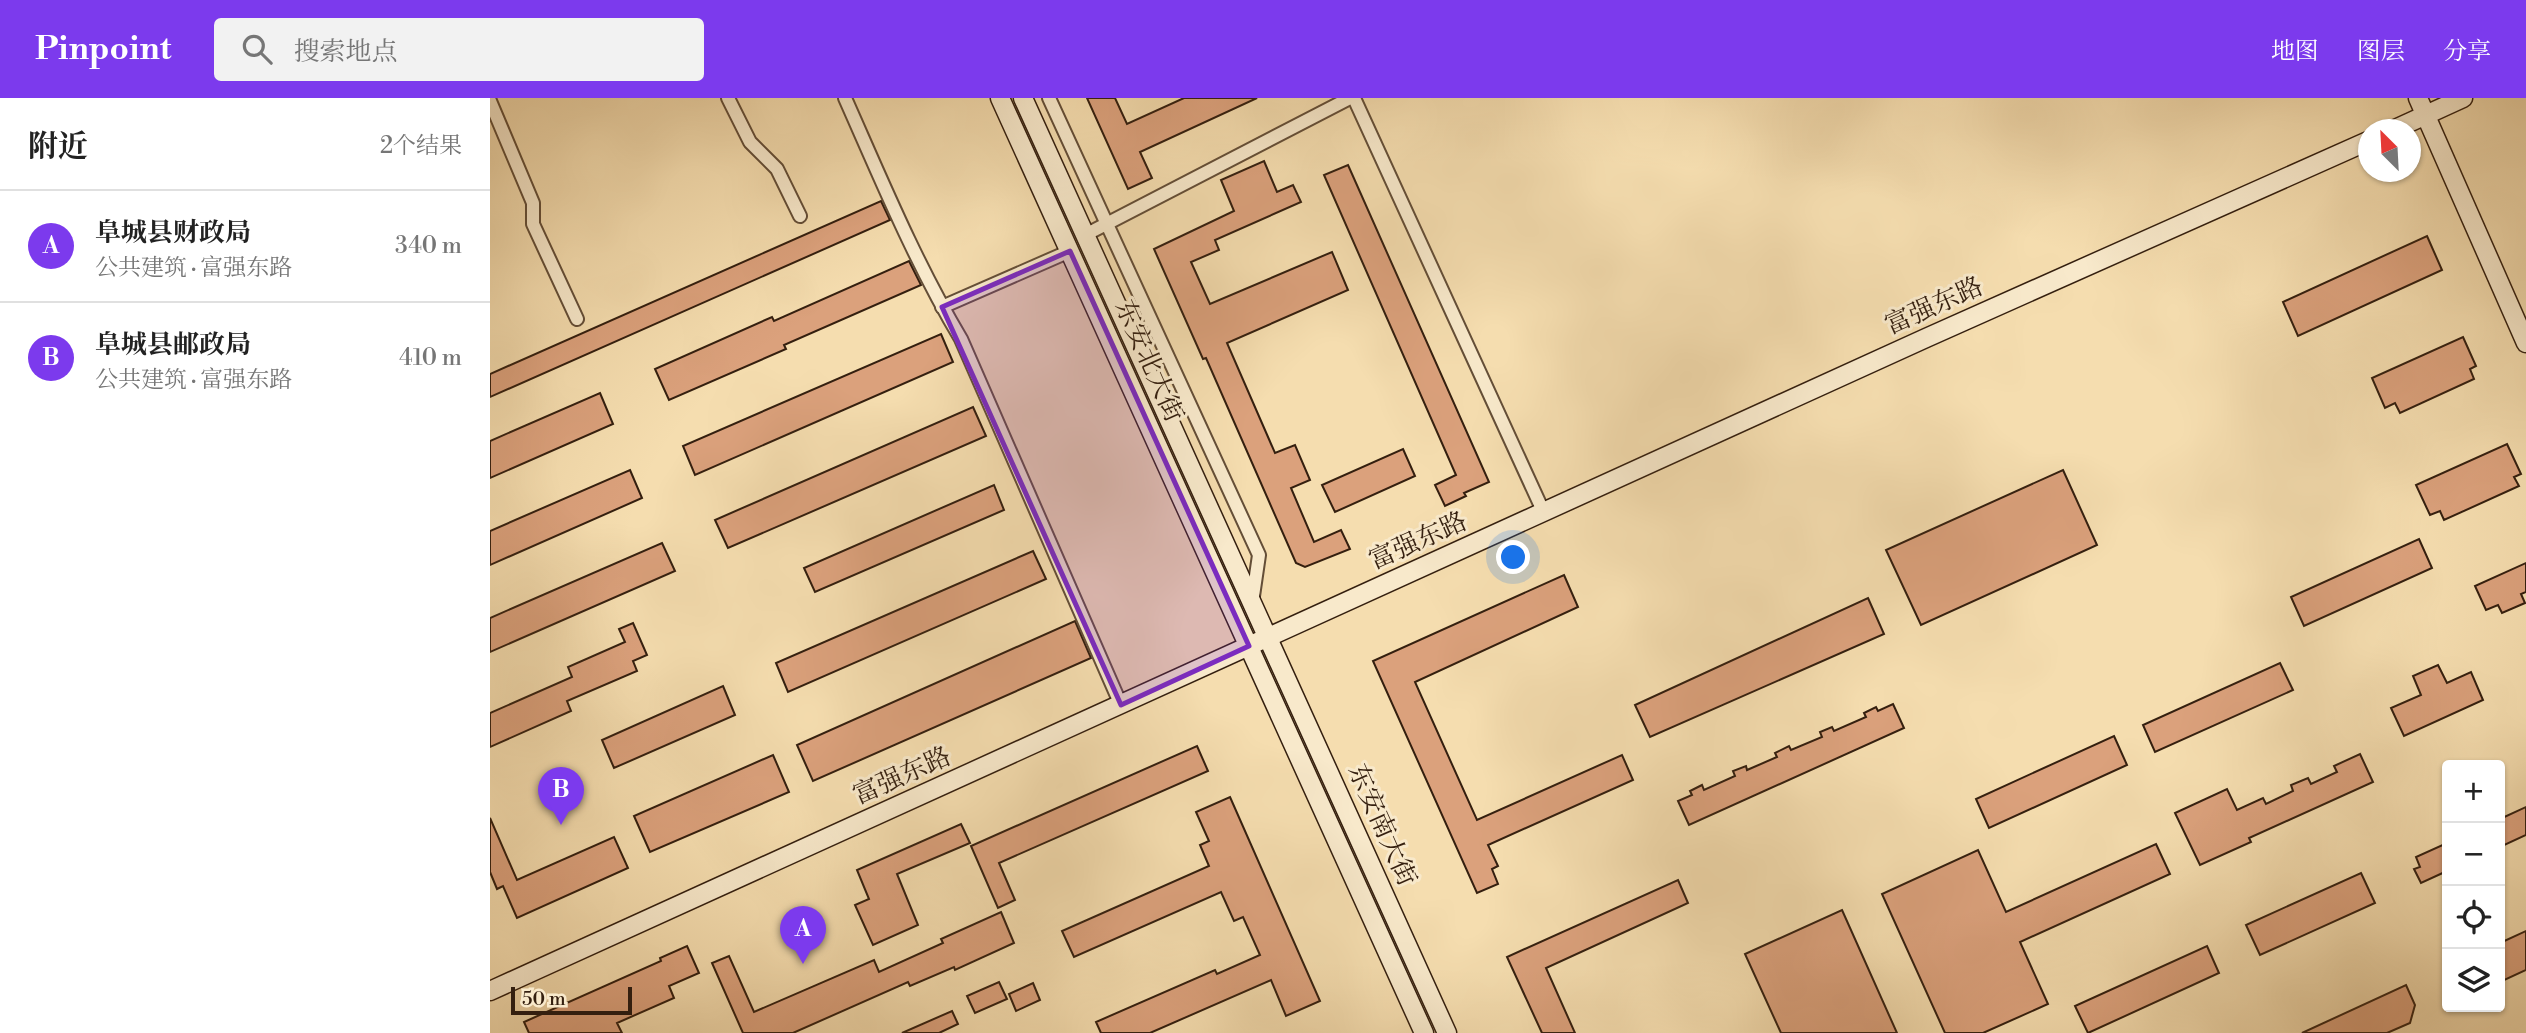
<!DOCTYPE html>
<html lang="zh">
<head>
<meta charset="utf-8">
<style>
  :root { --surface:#fff; --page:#f2f2f2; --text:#222; --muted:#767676; --line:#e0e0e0; --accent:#7c3aed }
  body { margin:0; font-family:"Libre Bodoni","Noto Serif SC",serif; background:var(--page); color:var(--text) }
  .controls { position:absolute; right:21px; bottom:21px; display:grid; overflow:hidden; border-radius:7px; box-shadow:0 2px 5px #0004 }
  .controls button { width:63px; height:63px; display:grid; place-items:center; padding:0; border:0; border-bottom:2px solid var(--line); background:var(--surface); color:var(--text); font:35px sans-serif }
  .compass { position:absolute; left:1868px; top:21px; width:63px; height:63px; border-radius:50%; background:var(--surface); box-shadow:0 2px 5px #0004; rotate:336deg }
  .scale { position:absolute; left:21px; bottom:18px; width:121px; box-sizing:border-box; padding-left:7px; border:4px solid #341f0f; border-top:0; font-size:19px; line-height:24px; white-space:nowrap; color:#341f0f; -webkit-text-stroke:5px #f8e9cb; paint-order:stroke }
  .you { position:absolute; left:1024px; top:460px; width:24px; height:24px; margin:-18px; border:5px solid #fff; border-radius:50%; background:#1a73e8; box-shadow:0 0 0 10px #1a73e833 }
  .badge { display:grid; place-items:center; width:46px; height:46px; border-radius:50%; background:var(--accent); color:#fff; font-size:23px; font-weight:700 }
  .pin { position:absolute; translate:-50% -58px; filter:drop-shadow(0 2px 4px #0008) }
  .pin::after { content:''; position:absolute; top:37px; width:24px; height:21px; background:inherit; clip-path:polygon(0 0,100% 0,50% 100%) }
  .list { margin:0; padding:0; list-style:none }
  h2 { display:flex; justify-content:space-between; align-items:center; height:91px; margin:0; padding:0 28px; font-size:30px }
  h2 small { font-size:23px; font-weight:400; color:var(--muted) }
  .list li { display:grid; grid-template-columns:46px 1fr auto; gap:21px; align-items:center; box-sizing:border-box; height:112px; padding:0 28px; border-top:2px solid var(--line) }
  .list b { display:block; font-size:26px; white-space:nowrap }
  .list p { margin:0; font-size:23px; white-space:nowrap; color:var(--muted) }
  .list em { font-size:23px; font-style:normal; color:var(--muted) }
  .icon { flex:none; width:38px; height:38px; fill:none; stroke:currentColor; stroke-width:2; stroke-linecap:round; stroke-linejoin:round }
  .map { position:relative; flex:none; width:2036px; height:935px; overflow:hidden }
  header { display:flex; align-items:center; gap:42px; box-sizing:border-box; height:98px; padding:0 35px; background:var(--accent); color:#fff }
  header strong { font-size:33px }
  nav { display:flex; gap:38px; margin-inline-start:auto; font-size:24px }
  .search { width:490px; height:63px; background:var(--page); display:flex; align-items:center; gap:18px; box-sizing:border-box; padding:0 24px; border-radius:7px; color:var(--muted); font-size:26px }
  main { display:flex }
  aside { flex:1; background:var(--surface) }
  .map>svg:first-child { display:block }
  .building { fill:#dba17c; stroke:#341f0f; stroke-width:2 }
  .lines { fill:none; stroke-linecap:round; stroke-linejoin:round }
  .street-casing { stroke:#644e37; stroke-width:16 }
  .secondary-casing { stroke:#341f0f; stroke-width:21 }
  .street { stroke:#f8e9cb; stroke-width:12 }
  .secondary { stroke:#f8e9cb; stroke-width:18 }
  .marked { fill:#7b2cbf; fill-opacity:0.2; stroke:#7b2cbf; stroke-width:5; stroke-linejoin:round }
  .labels { text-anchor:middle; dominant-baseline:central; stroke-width:6; stroke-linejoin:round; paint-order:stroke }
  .street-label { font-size:26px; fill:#341f0f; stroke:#f8e9cb }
</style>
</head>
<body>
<header>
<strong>Pinpoint</strong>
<div class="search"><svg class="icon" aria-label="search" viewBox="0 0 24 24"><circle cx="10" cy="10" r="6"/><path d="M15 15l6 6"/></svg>搜索地点</div>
<nav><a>地图</a><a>图层</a><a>分享</a></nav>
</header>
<main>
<aside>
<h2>附近<small>2个结果</small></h2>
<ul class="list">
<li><span class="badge">A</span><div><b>阜城县财政局</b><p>公共建筑 · 富强东路</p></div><em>340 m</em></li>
<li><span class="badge">B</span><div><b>阜城县邮政局</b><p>公共建筑 · 富强东路</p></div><em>410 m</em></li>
</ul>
</aside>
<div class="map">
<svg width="2036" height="935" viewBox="0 0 2036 935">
  <rect width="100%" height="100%" fill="#f5ddaf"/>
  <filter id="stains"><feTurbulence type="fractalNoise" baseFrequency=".00286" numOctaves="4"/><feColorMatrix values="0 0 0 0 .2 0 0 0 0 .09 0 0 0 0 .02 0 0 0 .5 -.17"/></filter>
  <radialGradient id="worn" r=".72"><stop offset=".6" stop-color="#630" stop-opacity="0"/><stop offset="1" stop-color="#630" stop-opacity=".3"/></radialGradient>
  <!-- building -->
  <g class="building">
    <polygon points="597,0 625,0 637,26 694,0 767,0 650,54 662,80 638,91"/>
    <polygon points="774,63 787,94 803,87 811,104 725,142 729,152 701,164 720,206 842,154 858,192 737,245 785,355 805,347 820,382 801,390 824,444 851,432 860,451 815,469 806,465 716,260 713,261 664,151 744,113 731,82"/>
    <polygon points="858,67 999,384 974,395 976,398 955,408 945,387 966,377 834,77"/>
    <polygon points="391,103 400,122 0,299 0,276"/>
    <polygon points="1937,138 1952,172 1808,238 1793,204"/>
    <polygon points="419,163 431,187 294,247 296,251 179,302 165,271 282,219 284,223"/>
    <polygon points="451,236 463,264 205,377 193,348"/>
    <polygon points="1973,239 1986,268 1980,271 1984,281 1910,315 1905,305 1895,310 1882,280"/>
    <polygon points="110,295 123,326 0,380 0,343"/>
    <polygon points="483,309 496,338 238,450 225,422"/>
    <polygon points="2017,346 2031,376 2024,379 2029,388 1954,422 1950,413 1940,417 1926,387"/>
    <polygon points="913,351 925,378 845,414 832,387"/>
    <polygon points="140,372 152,400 0,467 0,433"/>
    <polygon points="1573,372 1607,447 1431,527 1396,452"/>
    <polygon points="504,387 514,412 325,494 314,470"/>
    <polygon points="1929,441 1942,470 1814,528 1801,499"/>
    <polygon points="172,445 185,473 0,554 0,520"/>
    <polygon points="543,453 556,481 298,594 286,565"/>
    <polygon points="2036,465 2036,494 2031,496 2035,505 2012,515 2008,507 1996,512 1985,488"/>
    <polygon points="1074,477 1088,509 925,584 987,722 1132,657 1143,682 998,747 1008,768 1002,771 1008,786 987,795 883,563"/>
    <polygon points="1378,500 1394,536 1160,639 1145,607"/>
    <polygon points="585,523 601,560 323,683 307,647"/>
    <polygon points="143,525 157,557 143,563 147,573 77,603 81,613 0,649 0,615 82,579 78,569 135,544 129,531"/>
    <polygon points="1790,565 1803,592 1665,654 1653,627"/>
    <polygon points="1948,567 1957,585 1981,574 1993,602 1914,638 1901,610 1931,597 1923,578"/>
    <polygon points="233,588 245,617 124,670 112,642"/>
    <polygon points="1403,606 1414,630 1199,727 1188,703 1202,697 1200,693 1212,687 1214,692 1245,678 1243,673 1256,668 1257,672 1287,659 1285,655 1299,648 1301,652 1332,639 1330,634 1342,629 1344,633 1376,619 1374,615 1386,609 1388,613"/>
    <polygon points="1624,638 1637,667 1499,730 1486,701"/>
    <polygon points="707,648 718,673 509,765 525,802 508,810 481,748"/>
    <polygon points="1870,656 1883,684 1759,740 1761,744 1710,767 1685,715 1737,691 1747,712 1773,700 1776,706 1803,693 1801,687 1818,680 1821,686 1847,674 1844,668"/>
    <polygon points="283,657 299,694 160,754 144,718"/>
    <polygon points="740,699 830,903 796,918 781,882 660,935 611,935 606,924 725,872 727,876 770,857 753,819 744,823 731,794 584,859 572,833 719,768 710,747 719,743 706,714"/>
    <polygon points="2036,709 2036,737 2010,749 2010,721"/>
    <polygon points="0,720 27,782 124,739 138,770 27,820 13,788 7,791 0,774"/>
    <polygon points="471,726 480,745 407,776 428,827 383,847 365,807 379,801 367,772"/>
    <polygon points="1957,745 1957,773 1931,785 1924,771 1930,769 1926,759"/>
    <polygon points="1666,746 1680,776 1530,844 1558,906 1493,935 1455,935 1392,796 1488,752 1516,814"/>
    <polygon points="1871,775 1885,805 1770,857 1756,827"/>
    <polygon points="1188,782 1198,805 1056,870 1085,935 1052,935 1017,859"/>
    <polygon points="1352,812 1407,935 1291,935 1255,856"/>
    <polygon points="511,814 524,845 465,872 464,869 420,888 418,884 303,935 253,935 222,865 239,858 264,914 384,862 389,874 453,845 451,841"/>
    <polygon points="2036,833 2036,872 2010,884 2010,845"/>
    <polygon points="197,848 209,875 179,888 184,900 127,925 132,935 39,935 34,924 171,863 170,860"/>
    <polygon points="1717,848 1729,875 1598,935 1585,908"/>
    <polygon points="509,884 517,901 485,915 477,898"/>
    <polygon points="543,885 550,902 526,913 519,896"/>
    <polygon points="1916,887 1925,907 1920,925 1897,935 1812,935"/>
    <polygon points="462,913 468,926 449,935 412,935"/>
  </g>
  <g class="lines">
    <!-- street casing -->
    <g class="street-casing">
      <g id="street">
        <polyline points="238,0 260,44 287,71 310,118"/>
        <path d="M355 0C391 81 425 164 471 241L631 607"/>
        <polyline points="559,0 769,457 762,505"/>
        <polyline points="864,0 1054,415"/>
        <polyline points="0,3 43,105 43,126 87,221"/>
        <polyline points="595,137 860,0"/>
        <polyline points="452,209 580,153"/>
      </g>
    </g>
    <!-- secondary casing -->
    <g class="secondary-casing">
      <g id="secondary">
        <polyline points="510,0 934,935"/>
        <polyline points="533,0 957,935"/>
        <polyline points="1928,0 2036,245"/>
        <polyline points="1903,32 1973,0"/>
        <polyline points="0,893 1436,240 1878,43"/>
      </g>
    </g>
    <!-- street -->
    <use href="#street" class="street"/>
    <!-- secondary -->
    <use href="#secondary" class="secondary"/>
  </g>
  <!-- marked area -->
  <path class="marked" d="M580 153 759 548 631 607 452 209Z"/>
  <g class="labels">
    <!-- street labels -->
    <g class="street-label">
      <text transform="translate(1444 208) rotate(-24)">富强东路</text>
      <text transform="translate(659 263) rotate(66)">东安北大街</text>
      <text transform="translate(928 443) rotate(-24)">富强东路</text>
      <text transform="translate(412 678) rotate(-24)">富强东路</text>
      <text transform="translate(892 727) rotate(66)">东安南大街</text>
    </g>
  </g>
  <rect width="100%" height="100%" filter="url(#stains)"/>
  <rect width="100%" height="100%" fill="url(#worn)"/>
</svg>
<div class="controls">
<button>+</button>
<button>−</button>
<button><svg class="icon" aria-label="locate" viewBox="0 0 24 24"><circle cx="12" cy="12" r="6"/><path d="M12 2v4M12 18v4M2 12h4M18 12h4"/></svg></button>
<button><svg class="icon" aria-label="layers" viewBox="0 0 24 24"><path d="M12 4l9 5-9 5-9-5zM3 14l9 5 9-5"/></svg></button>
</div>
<svg class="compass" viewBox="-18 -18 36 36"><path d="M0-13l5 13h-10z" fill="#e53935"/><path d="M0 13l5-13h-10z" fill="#767676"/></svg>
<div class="scale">50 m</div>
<div class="you"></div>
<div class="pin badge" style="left:313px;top:866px">A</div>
<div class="pin badge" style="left:71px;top:727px">B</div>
</div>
</main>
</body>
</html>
